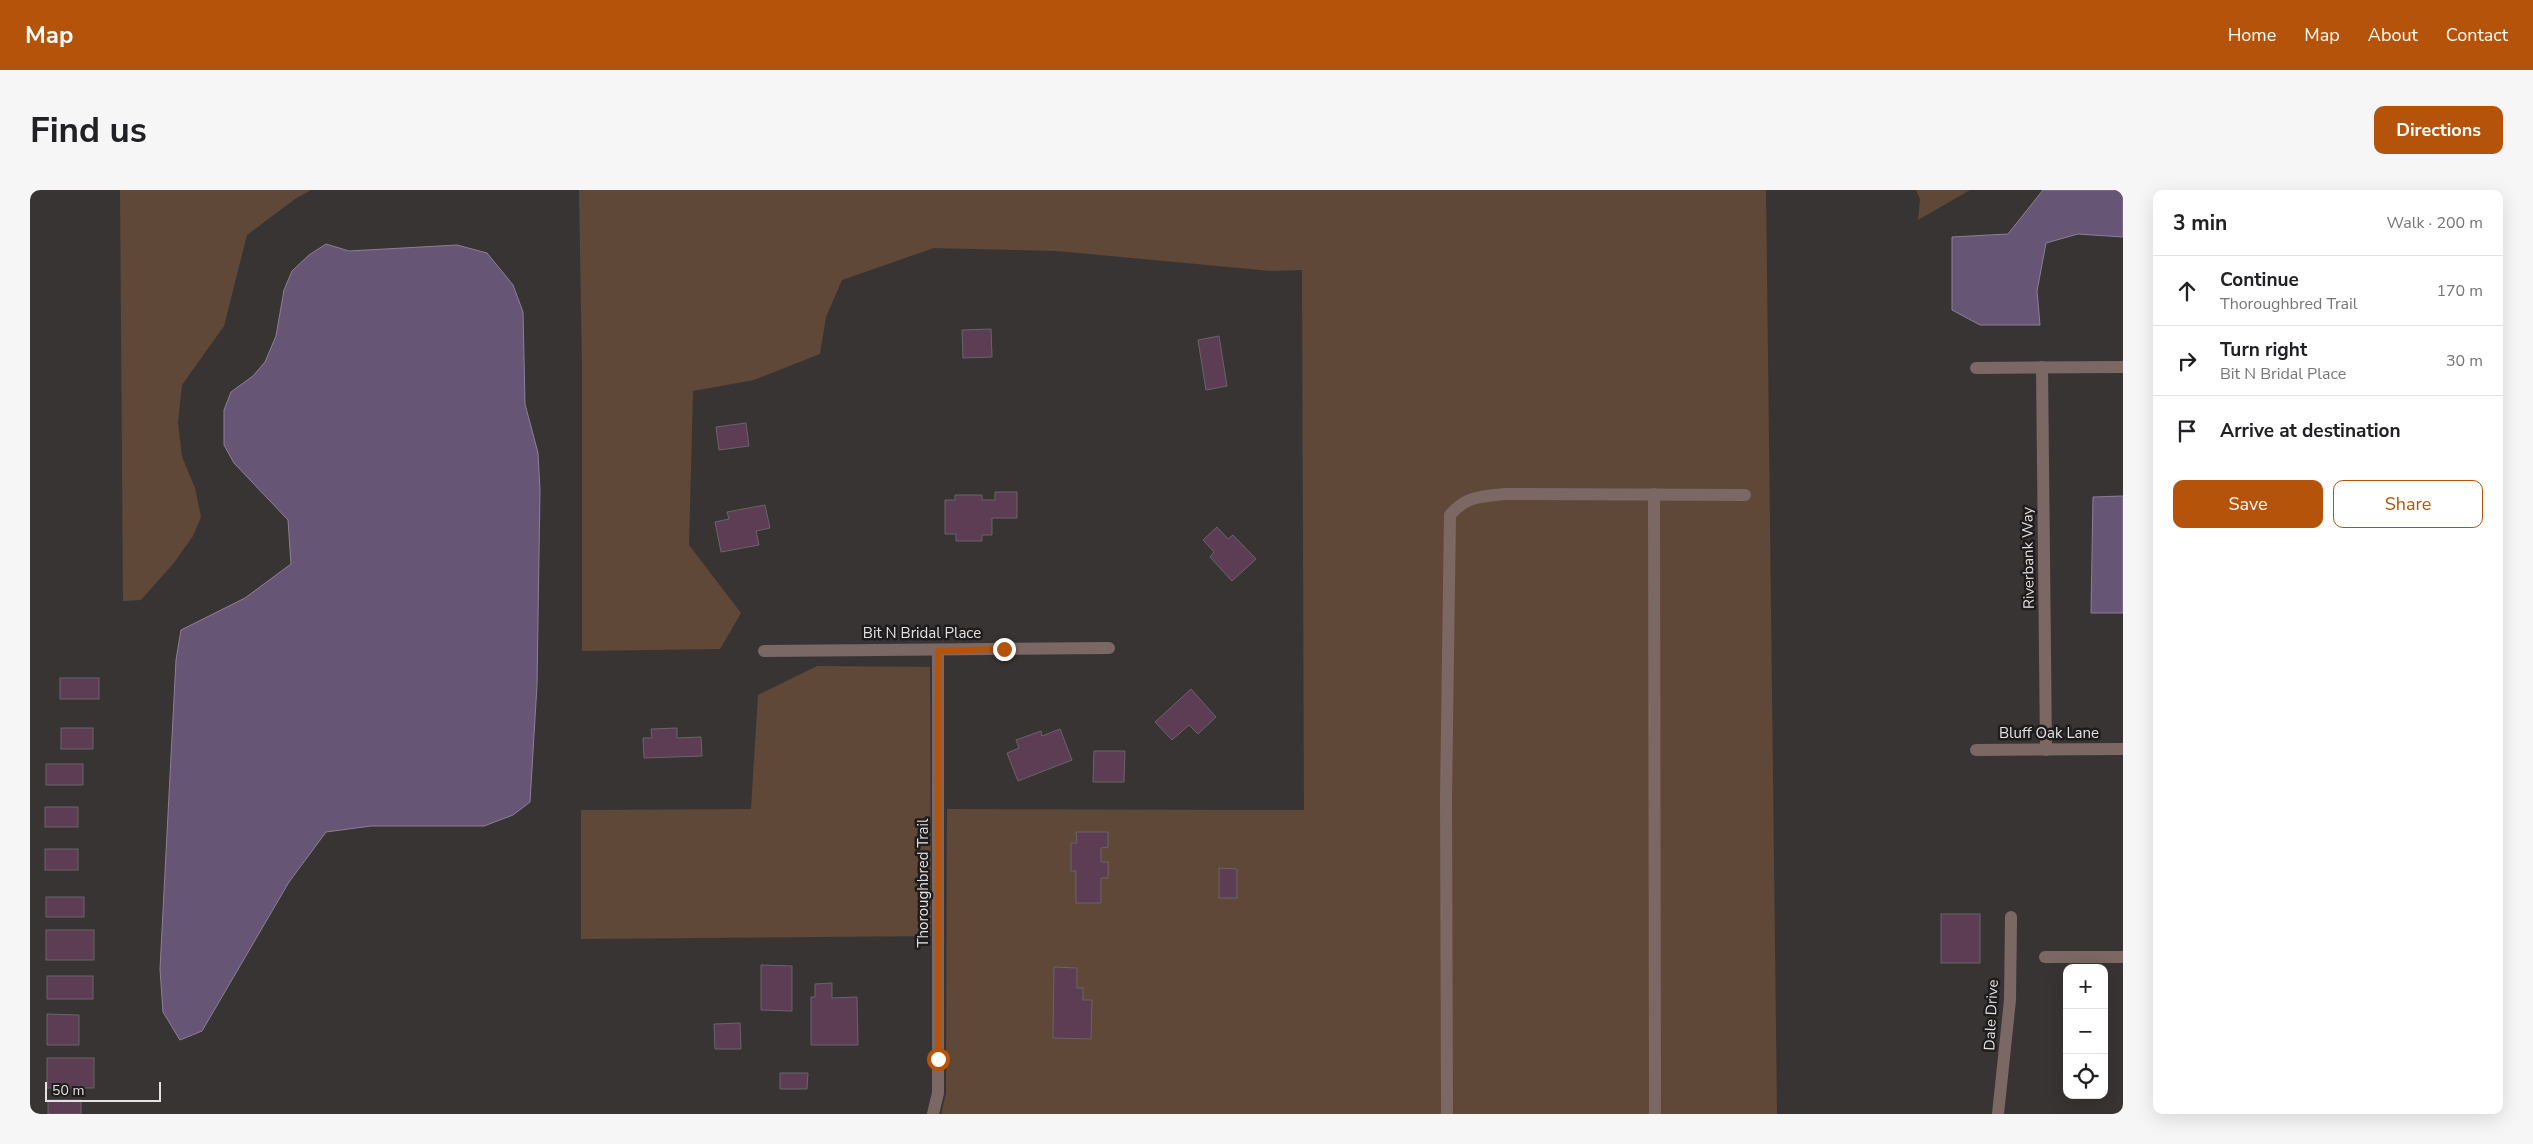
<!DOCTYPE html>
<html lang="en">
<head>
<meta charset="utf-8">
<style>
  :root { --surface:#fff; --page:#f6f6f6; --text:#202124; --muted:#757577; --line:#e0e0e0; --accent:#b45309 }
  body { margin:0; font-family:"Nunito Sans",sans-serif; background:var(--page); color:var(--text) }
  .controls { position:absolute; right:15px; bottom:15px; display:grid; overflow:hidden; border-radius:10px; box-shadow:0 5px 20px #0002 }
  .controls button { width:45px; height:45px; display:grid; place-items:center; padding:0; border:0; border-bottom:1px solid var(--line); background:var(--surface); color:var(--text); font:25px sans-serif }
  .scale { position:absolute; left:15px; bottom:12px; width:116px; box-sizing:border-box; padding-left:5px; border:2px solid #e5e1e2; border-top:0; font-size:14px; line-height:18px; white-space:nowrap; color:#e5e1e2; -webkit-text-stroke:4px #1e1c1c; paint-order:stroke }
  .stop { position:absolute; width:15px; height:15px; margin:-11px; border:4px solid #b45309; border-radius:50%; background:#fff }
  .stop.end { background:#b45309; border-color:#fff; box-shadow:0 1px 5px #0008 }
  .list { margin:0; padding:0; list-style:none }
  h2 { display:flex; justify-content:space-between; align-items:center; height:65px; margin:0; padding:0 20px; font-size:21px }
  h2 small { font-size:16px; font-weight:400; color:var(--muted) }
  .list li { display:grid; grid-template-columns:32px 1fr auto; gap:15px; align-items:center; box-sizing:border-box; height:70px; padding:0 20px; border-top:1px solid var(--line) }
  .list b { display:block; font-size:19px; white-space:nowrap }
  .list p { margin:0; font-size:16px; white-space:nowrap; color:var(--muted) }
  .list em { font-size:16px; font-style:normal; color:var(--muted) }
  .actions { display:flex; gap:10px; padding:15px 20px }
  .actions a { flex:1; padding:11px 0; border:1px solid var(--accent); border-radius:10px; text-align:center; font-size:18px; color:var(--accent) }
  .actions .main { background:var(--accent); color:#fff }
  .icon { flex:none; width:28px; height:28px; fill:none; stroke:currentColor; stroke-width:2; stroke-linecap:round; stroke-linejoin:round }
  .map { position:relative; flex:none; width:2093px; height:924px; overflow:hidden; border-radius:10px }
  header { display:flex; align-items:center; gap:30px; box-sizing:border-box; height:70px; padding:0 25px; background:var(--accent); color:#fff }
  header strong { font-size:24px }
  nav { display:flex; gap:28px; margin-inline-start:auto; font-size:18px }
  .intro { display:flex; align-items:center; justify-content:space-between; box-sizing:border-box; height:120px; padding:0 30px }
  h1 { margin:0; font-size:35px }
  .button { padding:12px 22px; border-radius:10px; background:var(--accent); color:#fff; font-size:18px; font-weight:700 }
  main { display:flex; gap:30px; padding:0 30px }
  aside { flex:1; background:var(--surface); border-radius:10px; box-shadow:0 5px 20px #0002 }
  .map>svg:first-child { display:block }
  .green { fill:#5f4837 }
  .water { fill:#675575; stroke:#8d7f96 }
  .building { fill:#5c3d53; stroke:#696467 }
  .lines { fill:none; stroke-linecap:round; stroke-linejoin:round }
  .minor { stroke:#7b6864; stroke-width:12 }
  .route { stroke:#b45309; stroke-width:6 }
  .labels { text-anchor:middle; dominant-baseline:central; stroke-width:5; stroke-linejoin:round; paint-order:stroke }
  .street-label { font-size:15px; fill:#e5e1e2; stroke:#1e1c1c }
</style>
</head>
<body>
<header>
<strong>Map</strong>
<nav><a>Home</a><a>Map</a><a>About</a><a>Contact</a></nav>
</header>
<div class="intro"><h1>Find us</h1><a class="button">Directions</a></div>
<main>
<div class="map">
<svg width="2093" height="924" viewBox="0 0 2093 924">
  <rect width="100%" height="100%" fill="#393434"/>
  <!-- green -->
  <g class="green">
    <polygon points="90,0 281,0 265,9 217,45 194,136 152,195 148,232 152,267 165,298 171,327 163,346 143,374 111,410 93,411"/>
    <polygon points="549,0 1736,0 1747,924 911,924 916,903 917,619 1274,620 1272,80 1241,81 1027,61 904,58 812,90 796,127 790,164 724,190 663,201 659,355 711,423 690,459 552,461 552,177"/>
    <polygon points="1886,0 1940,0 1888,30 1890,9"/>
    <polygon points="787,476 900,477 901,746 551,749 551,620 721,619 728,505"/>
  </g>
  <!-- water -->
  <g class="water">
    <polygon points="2013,0 2093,0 2093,47 2048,44 2016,53 2007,101 2010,135 1950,135 1922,120 1922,47 1978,44"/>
    <polygon points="296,54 319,61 427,55 457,63 483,95 493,122 495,214 508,263 510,300 507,495 500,612 483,625 454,636 341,636 296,642 259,692 172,841 150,850 133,822 130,779 146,470 151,440 215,408 261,374 258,330 204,273 194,255 194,220 201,202 223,186 235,172 246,146 254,100 262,81 279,65"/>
    <polygon points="2093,306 2093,423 2061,423 2063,307"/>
  </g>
  <!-- building -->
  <g class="building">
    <polygon points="961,139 962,167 933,168 932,140"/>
    <polygon points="1189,146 1197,196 1176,200 1168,150"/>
    <polygon points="716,233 719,256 689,260 686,237"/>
    <polygon points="965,302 987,302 987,328 962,328 962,345 952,345 952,351 926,351 926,344 915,344 915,310 925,310 925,305 952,305 952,310 965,310"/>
    <polygon points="735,315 740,338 726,341 729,355 691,362 685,332 699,329 697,322"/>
    <polygon points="1187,337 1198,349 1203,345 1226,369 1202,391 1180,367 1184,362 1173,350"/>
    <rect x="30" y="488" width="39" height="21"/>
    <polygon points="1161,499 1186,527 1168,544 1159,535 1142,550 1125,532"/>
    <rect x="31" y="538" width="32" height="21"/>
    <polygon points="647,538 647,548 671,547 672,566 614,568 613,548 622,548 621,539"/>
    <polygon points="1030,539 1042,570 988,591 977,563 989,558 986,550 1011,541 1012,546"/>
    <polygon points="1064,561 1095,561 1094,592 1063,592"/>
    <rect x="16" y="574" width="37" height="21"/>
    <rect x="15" y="617" width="33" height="20"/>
    <polygon points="1046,642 1078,642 1078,657 1071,658 1071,672 1078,672 1078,688 1071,688 1071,713 1046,713 1046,681 1041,681 1041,653 1047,653"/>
    <rect x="15" y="659" width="33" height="21"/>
    <polygon points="1189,678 1207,679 1207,708 1189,708"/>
    <rect x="16" y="707" width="38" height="20"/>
    <rect x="1911" y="724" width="39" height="49"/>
    <rect x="16" y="740" width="48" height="30"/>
    <polygon points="731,775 762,776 762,821 731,820"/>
    <polygon points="1024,777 1047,778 1047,798 1053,798 1053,810 1062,810 1061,849 1023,848"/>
    <rect x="17" y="786" width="46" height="23"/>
    <polygon points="802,793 802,808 827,807 828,855 781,855 781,807 785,807 785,794"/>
    <polygon points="17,824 49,825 49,855 17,855"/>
    <polygon points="710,833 711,859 685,859 684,834"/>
    <rect x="17" y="868" width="47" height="30"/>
    <polygon points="750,883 778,883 777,899 750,899"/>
    <rect x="18" y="910" width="33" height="14"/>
  </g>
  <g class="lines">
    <!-- minor -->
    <g class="minor">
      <polyline points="2012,177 2016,560"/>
      <polyline points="1946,178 2093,177"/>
      <polyline points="1624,304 1625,924"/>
      <polyline points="734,461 1079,458"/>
      <polyline points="1946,560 2093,559"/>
      <polyline points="2015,767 2093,767"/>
      <polyline points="903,924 908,903 908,461"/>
      <path d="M1417 924 1416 607 1420 325C1436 306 1450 307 1474 304L1715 305"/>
      <polyline points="1968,924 1980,810 1981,727"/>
    </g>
  </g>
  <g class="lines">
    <!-- route -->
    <polyline class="route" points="908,869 908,461 974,459"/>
  </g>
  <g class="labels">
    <!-- street labels -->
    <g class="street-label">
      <text transform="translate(1998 368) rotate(-91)">Riverbank Way</text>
      <text x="892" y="443">Bit N Bridal Place</text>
      <text x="2019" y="543">Bluff Oak Lane</text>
      <text transform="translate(893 693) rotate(-90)">Thoroughbred Trail</text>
      <text transform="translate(1961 825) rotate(-87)">Dale Drive</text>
    </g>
  </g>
</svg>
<div class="controls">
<button>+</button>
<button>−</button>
<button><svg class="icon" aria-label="locate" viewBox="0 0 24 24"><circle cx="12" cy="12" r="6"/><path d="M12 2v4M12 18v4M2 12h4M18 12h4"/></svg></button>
</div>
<div class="scale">50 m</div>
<div class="stop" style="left:908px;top:869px"></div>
<div class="stop end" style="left:974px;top:459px"></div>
</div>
<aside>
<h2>3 min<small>Walk · 200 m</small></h2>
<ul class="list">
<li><svg class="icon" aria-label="ahead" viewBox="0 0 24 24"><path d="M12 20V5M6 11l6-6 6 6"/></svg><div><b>Continue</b><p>Thoroughbred Trail</p></div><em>170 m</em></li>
<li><svg class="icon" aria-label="right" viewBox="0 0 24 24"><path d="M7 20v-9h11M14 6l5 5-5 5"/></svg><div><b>Turn right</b><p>Bit N Bridal Place</p></div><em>30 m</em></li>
<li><svg class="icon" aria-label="arrive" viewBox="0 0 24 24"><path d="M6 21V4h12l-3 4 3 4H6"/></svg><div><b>Arrive at destination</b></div></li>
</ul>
<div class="actions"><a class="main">Save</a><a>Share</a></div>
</aside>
</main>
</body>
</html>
